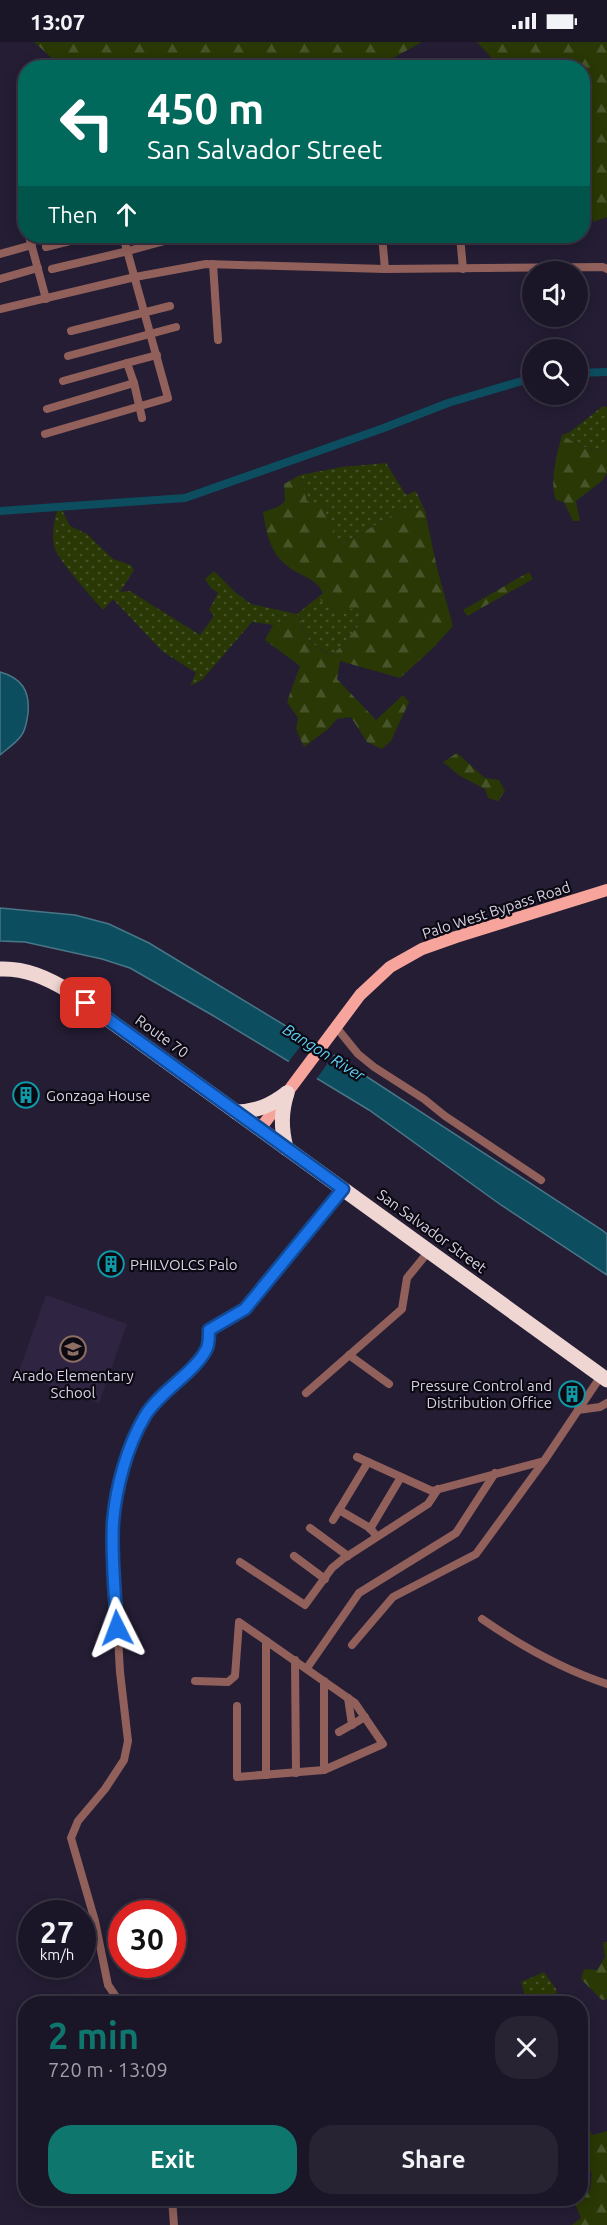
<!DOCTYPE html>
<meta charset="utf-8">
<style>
:root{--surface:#1b1627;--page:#282333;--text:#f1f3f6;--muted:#a09fa7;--line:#393544;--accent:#0f766e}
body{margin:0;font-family:Ubuntu,sans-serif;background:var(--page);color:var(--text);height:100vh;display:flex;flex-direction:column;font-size:22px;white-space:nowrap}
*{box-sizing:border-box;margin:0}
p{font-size:20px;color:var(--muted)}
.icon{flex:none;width:33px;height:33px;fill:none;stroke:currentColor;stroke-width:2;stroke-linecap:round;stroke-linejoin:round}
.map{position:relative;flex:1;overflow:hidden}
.drawer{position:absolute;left:18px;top:1954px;width:570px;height:210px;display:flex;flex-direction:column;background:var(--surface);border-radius:24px;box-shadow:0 3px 15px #0003,0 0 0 2px var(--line)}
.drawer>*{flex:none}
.banner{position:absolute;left:18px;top:18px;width:572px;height:183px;border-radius:24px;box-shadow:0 3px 15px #0003,0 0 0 2px var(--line);background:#00695c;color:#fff;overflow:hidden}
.buttons{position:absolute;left:522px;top:219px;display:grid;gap:12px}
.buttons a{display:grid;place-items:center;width:66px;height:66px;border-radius:50%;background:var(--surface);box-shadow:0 3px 15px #0003,0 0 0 2px var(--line);font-size:30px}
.speed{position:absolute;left:18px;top:1858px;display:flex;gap:12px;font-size:30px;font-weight:700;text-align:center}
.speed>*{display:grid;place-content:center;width:78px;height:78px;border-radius:50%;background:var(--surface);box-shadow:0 3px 15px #0003,0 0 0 2px var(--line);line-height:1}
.speed small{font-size:15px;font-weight:400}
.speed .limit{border:9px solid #d22;background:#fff;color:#111}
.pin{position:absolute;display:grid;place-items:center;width:51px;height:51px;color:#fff;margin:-26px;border-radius:12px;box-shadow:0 3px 9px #0006}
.me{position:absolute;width:66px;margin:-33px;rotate:357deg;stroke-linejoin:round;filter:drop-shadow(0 0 4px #0008)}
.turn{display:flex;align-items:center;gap:21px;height:126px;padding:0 30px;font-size:27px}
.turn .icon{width:78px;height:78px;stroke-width:2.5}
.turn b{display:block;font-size:42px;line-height:51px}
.then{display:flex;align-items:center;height:57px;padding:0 30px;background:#0003;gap:12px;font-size:22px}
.round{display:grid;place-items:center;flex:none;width:63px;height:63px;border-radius:24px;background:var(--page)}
.overview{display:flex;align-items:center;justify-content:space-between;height:102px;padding:0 30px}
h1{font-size:36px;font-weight:600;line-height:45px;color:var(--accent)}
.primary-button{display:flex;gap:12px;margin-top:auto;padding:12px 30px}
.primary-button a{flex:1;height:69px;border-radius:24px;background:var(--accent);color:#fff;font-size:24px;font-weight:600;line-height:69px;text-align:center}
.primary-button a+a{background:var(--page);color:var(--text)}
.status{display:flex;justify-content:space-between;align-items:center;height:42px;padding:0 30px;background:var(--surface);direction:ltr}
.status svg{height:16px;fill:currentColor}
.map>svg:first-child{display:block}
.built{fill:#2f2543}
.grass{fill:url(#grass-dots)}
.forest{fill:url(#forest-firs)}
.water{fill:#0c4e60;stroke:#497687;stroke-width:1.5}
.pier{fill:#241d34}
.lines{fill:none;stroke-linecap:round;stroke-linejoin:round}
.canal{stroke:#0c4e60;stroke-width:8}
.street{stroke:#91605b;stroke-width:8}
.primary{stroke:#f7a59c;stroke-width:12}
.highway{stroke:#f0d6d3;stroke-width:15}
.route-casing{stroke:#114b97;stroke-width:15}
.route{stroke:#1a73e8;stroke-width:10}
.labels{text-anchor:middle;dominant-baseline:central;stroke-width:4.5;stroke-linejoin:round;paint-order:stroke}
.street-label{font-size:15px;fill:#d6d2e2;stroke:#0c0913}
.poi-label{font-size:15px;fill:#d6d2e2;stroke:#0c0913;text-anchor:start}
.water-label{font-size:16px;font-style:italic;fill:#5ed0f5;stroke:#0c0913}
</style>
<div class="status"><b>13:07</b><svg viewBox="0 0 49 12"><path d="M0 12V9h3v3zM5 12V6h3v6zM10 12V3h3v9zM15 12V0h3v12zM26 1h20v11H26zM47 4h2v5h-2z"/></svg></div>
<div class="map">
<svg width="607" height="2183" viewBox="0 0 607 2183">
<defs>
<pattern id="grass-dots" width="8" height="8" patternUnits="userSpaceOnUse" patternTransform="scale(1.5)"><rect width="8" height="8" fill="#293805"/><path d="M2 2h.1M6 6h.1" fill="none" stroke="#475429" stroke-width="1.8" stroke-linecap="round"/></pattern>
<pattern id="forest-firs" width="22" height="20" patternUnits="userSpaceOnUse" patternTransform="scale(1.5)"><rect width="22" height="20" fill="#293805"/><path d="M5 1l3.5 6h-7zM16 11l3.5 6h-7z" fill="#475429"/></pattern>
</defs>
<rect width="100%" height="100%" fill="#241d34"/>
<path class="built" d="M46,1253L127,1282L99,1361L18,1332Z"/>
<g class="grass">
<path d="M603,364L607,365V407C590,410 576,402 562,393L570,390Z"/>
<path d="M386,421L406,453L416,449L425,469L404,467L340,503L322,463L307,459L300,433L342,425Z"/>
<path d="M59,462L70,484L87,492L113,517L131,523L134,528L120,550L130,549L200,593L214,574L209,568L218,551L211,546L205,537L214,529L235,550L251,562L297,572L317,556L338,569L353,566L360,570L362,581C350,591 344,605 331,613C323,608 312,603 307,595C303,588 302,579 297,572L273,583L252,580L202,638L190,644L196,631L162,609L113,557L103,568C93,557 56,516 54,504C51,489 55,476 59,462Z"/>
<path d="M544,1930L556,1947L557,1956L552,1962H518L526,1957L521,1940Z"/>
</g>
<g class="forest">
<path d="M34,0H422L377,25L63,26Z"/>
<path d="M477,0H607V175L593,180L582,123V26L500,25Z"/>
<path d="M562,393C576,402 590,410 607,407V431L602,439L576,459L580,479H573L564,460L556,458C549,441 557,411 562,393Z"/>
<path d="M300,433L307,459L322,462L340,503L404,467L425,469L437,526L453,584L433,606L400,636L340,619L337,637L376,678L403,653L409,660L391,699L382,707L367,700L351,675L337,677L329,686L304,705L296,687L298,676L287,660L300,624L265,598L273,583L297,572C302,579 303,589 307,595C312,603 323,609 331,613C344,605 350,591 362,581L360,570L353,566L338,570L317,556L323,551C315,534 297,534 285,522C269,508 266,489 263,470L278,465L285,459L284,442Z"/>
<path d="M529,530L533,537L467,574L463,568Z"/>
<path d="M457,711L485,736L499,738L505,749L498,759L488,756L485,747L460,734L443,720Z"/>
<path d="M607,1900V1957L602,1958L581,1937L584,1927L597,1928L605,1915L603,1901Z"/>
<path d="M581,2079L593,2093L607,2089V2183H572L581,2176L574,2159L580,2157L581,2154L590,2148L592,2131L581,2121Z"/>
</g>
<g class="water">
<path d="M0,630C22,636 30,649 28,671C27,679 26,688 21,694C16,701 7,707 0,713Z"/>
<path d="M0,866L75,873L109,882L149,901L332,1012L602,1188L607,1192V1233L501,1163L369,1068L212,973L130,926L102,917L25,900L0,899Z"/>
</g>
<path class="pier" d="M308,994L335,1011L315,1039L287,1022Z"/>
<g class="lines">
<g class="canal">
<path d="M578,331L607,330"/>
<path d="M0,469L185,456L381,387L448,361L532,336"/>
</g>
<g class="street">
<path d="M29,194L46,257"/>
<path d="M382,194L385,227"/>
<path d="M460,194L463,227"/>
<path d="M46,205L90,194"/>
<path d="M0,212L32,203"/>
<path d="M213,222L218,298"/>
<path d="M52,227L128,209L183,194"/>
<path d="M0,237L38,226"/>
<path d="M0,267L135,235L206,222L385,227L603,225L607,227"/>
<path d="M71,289L170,264"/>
<path d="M68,314L176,285"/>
<path d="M63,339L127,321"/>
<path d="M134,341L142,376"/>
<path d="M47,367L134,341L127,321L157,313"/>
<path d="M45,392L168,356L123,194"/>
<path d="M336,985L358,1012L374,1025L424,1057L445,1074L541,1138"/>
<path d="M349,1313L389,1342"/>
<path d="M306,1351L402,1267L407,1236L429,1209"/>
<path d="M578,1368L600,1365L607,1361"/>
<path d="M357,1415L432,1449L544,1419L601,1334"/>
<path d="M339,1468L370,1486L374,1491"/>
<path d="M333,1478L368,1420"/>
<path d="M310,1486L348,1514"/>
<path d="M370,1487L401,1435"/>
<path d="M294,1514L325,1537"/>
<path d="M240,1520L305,1563L332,1526L343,1517L428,1462L438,1447"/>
<path d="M482,1577C521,1604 562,1627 607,1642"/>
<path d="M266,1599V1733"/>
<path d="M352,1603L393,1555L476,1512L544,1419"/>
<path d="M295,1618L296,1731"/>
<path d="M307,1626L359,1551L456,1491L495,1431"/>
<path d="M195,1639L228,1640L235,1634L239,1580L355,1661L383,1702L324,1728L237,1735V1664"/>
<path d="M348,1656L352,1683"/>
<path d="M339,1690L365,1675"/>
<path d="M324,1728V1639"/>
<path d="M121,1962L108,1943L95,1879L71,1796L78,1779L105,1747L124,1718L128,1699L120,1630L115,1542L113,1479L120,1440L130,1406L144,1375L158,1356L176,1341L208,1306L209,1288L245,1267L343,1147"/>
<path d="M172,2157L174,2183"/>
</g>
<path class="primary" d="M260,1087L360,953L390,925L422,907L456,895L607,848"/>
<g class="highway">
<path d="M0,927C26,926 47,936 69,949L607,1338"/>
<path d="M236,1070C257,1069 270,1064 287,1051"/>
<path d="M286,1106C281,1086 281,1070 287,1051"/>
</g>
</g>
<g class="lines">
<g class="route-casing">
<path id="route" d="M86,961L343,1147L245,1267L209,1288C209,1293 209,1301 207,1306C196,1330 160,1349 145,1374C127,1404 116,1445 113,1480C111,1514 115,1551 117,1586"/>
</g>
<use href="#route" class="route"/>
</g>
<defs>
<g id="building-ring" transform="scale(1.35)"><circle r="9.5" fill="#0c0913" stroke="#0f9aa8" stroke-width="1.5"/><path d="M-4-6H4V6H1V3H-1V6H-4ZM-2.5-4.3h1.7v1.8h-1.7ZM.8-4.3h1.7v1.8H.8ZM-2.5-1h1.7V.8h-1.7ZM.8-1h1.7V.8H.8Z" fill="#0f9aa8"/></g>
<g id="school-ring" transform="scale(1.35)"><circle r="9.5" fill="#0c0913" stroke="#8d6e63" stroke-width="1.5"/><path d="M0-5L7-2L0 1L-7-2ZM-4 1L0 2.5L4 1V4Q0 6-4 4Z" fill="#8d6e63"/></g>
</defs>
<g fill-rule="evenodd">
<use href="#building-ring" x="26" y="1053"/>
<use href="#building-ring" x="111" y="1222"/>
<use href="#school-ring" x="73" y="1307"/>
<use href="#building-ring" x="572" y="1352"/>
</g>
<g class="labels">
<g class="street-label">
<text transform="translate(496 868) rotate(-18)">Palo West Bypass Road</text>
<text transform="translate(162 994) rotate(36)">Route 70</text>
<text transform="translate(432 1189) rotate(36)">San Salvador Street</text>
</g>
<g class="poi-label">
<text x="46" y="1053">Gonzaga House</text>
<text x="130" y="1222">PHILVOLCS Palo</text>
<text x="73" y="1333" text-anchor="middle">Arado Elementary<tspan x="73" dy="17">School</tspan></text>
<text x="552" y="1343" text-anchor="end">Pressure Control and<tspan x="552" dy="17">Distribution Office</tspan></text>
</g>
<g class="water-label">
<text transform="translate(324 1010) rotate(32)">Bangon River</text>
</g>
</g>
</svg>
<div class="buttons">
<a><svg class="icon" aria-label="sound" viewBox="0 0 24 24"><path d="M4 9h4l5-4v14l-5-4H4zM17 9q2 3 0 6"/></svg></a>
<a><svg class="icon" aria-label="search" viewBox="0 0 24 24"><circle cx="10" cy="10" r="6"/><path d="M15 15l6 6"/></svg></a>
</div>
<div class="speed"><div>27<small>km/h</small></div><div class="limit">30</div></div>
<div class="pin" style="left:86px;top:961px;background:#d93025"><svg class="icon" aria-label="arrive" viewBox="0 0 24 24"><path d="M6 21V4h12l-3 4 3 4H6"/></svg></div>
<svg class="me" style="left:117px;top:1586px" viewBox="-20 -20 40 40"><path d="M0-17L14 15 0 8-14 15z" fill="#1a73e8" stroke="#fff" stroke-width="4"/></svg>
<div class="banner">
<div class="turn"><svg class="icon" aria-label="left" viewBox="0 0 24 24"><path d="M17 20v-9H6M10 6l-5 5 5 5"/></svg><div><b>450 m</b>San Salvador Street</div></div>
<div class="then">Then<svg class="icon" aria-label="ahead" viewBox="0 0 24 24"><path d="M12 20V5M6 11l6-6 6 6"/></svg></div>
</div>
<section class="drawer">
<div class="overview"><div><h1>2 min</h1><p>720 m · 13:09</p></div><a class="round"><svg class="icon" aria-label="close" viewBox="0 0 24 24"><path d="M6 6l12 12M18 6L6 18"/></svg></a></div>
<div class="primary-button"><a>Exit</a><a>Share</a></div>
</section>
</div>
